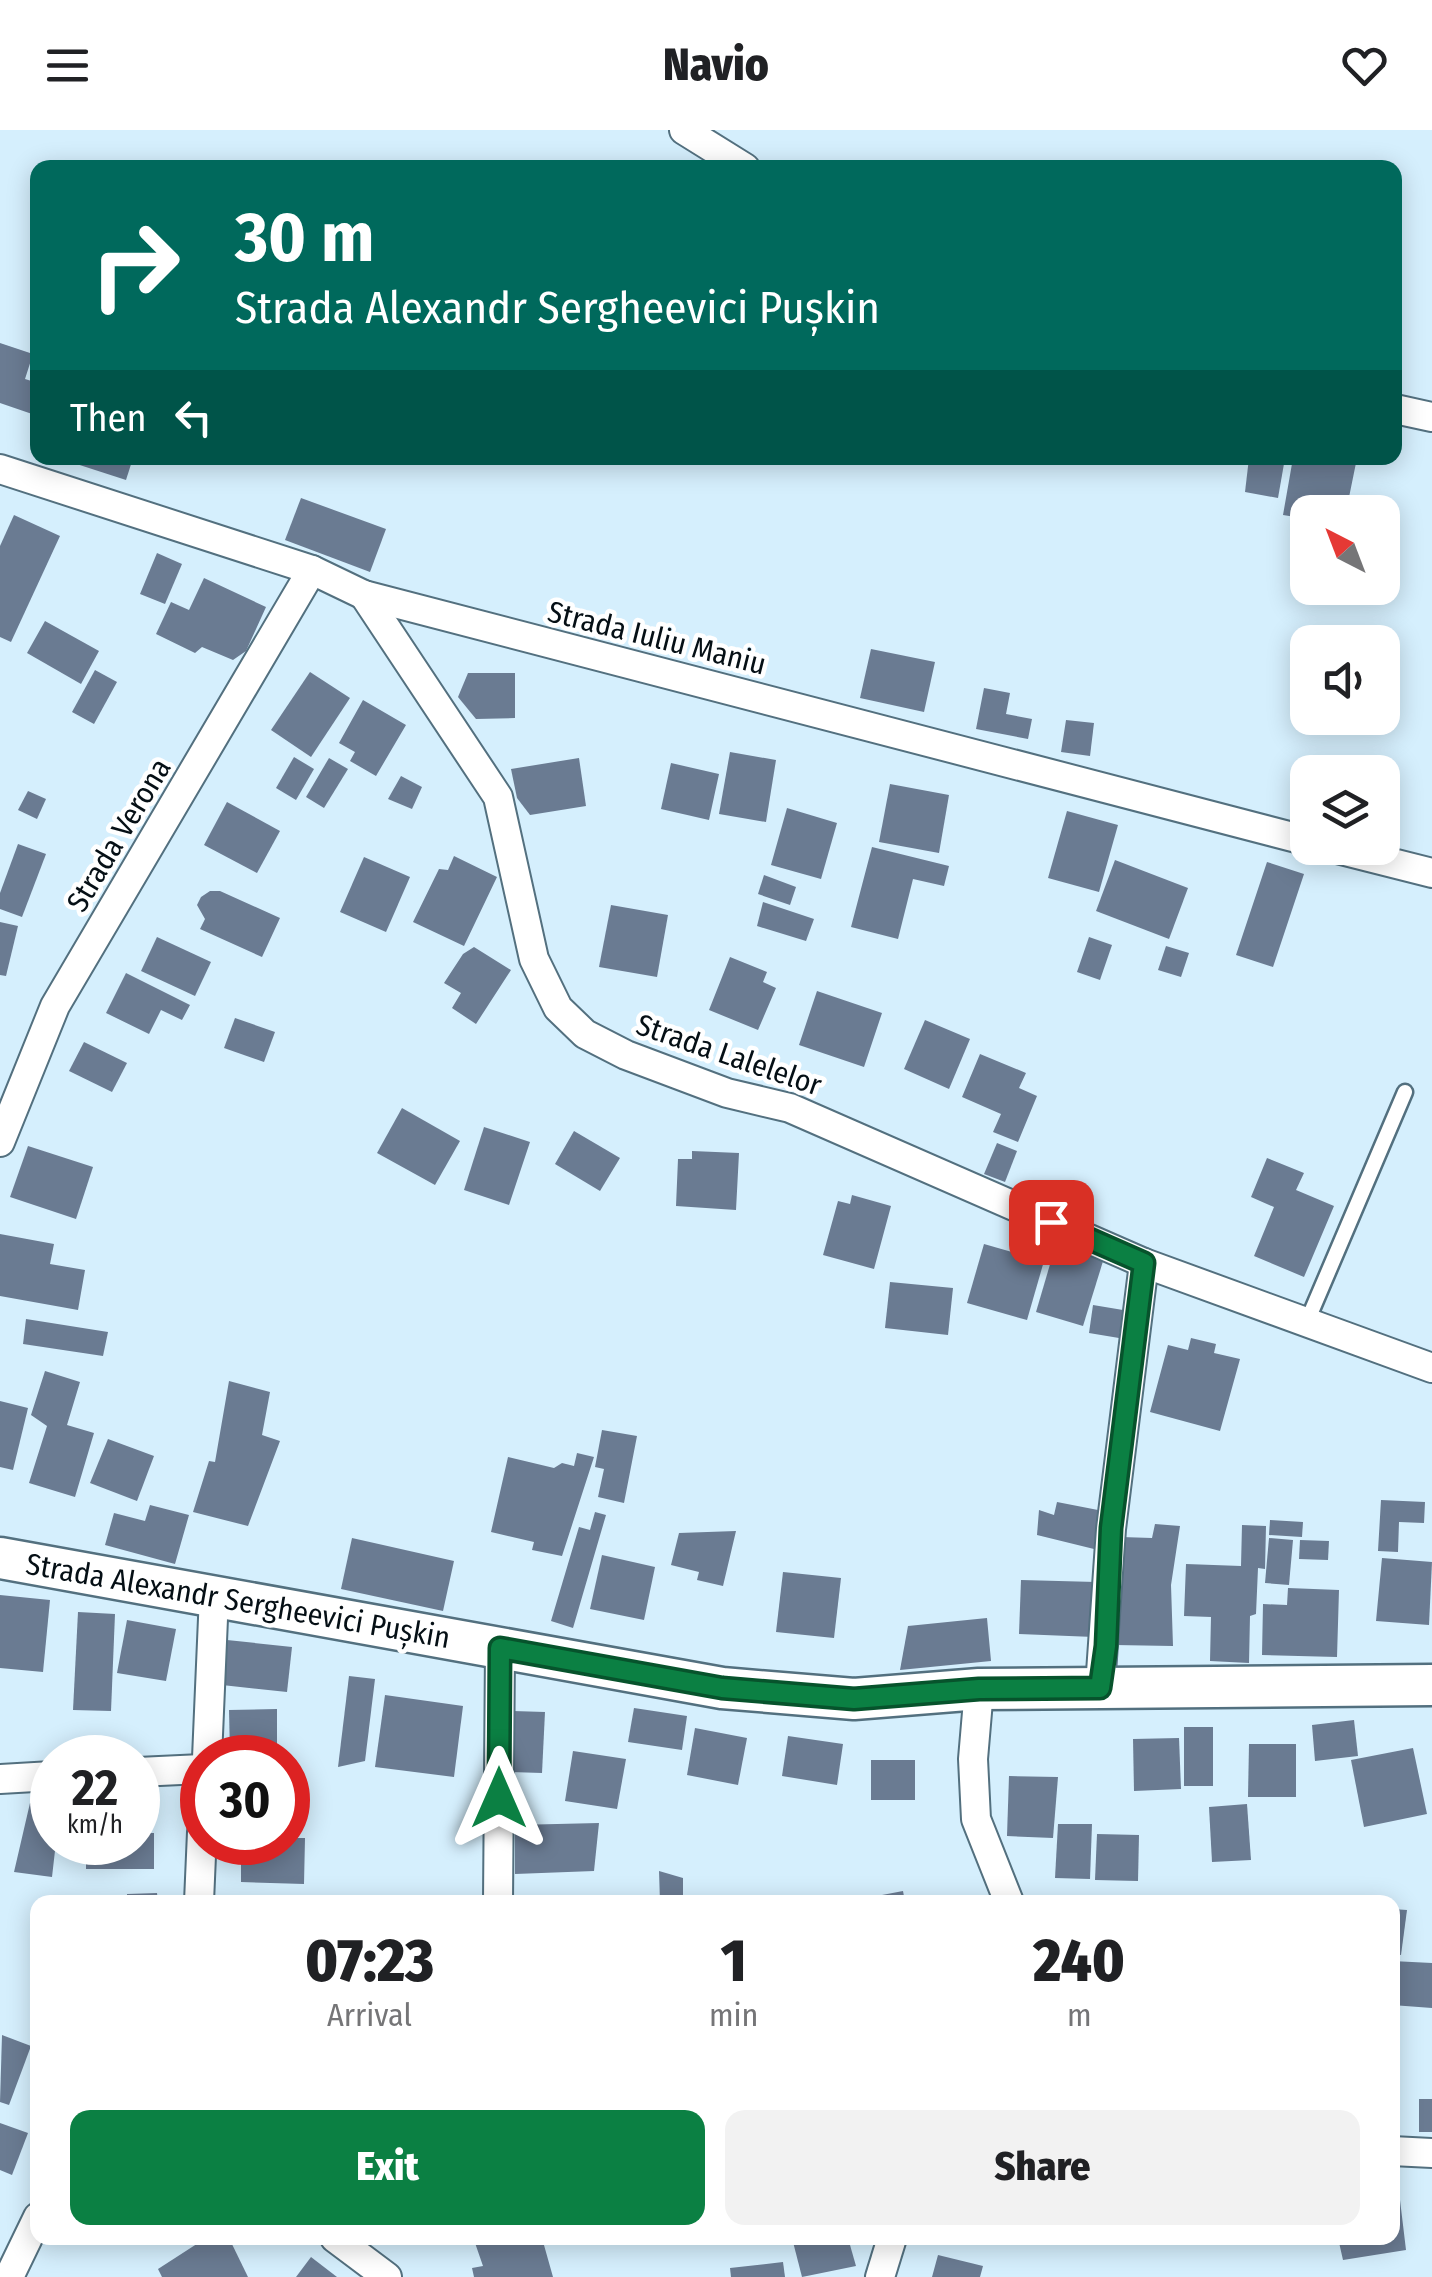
<!DOCTYPE html>
<meta charset="utf-8">
<style>
:root{--surface:#fff;--page:#f2f2f2;--text:#202124;--muted:#757577;--accent:#0b8043}
body{margin:0;font-family:"Fira Sans Condensed",sans-serif;background:var(--page);color:var(--text);height:100vh;display:flex;flex-direction:column;font-size:38px;white-space:nowrap}
*{box-sizing:border-box;margin:0}
p{font-size:32px;color:var(--muted)}
.icon{flex:none;width:55px;height:55px;fill:none;stroke:currentColor;stroke-width:2;stroke-linecap:round;stroke-linejoin:round}
.map{position:relative;flex:1;overflow:hidden}
.sheet{position:absolute;left:30px;top:1765px;width:1370px;height:350px;display:flex;flex-direction:column;background:var(--surface);border-radius:20px;box-shadow:0 5px 25px #0003}
.sheet>*{flex:none}
.banner{position:absolute;left:30px;top:30px;width:1372px;height:305px;border-radius:20px;box-shadow:0 5px 25px #0003;background:#00695c;color:#fff;overflow:hidden}
.needle{width:65px;rotate:318deg}
.tools{position:absolute;left:1290px;top:365px;display:grid;gap:20px}
.tools a{display:grid;place-items:center;width:110px;height:110px;border-radius:20px;background:var(--surface);box-shadow:0 5px 25px #0003;font-size:50px}
.speed{position:absolute;left:30px;top:1605px;display:flex;gap:20px;font-size:50px;font-weight:700;text-align:center}
.speed>*{display:grid;place-content:center;width:130px;height:130px;border-radius:50%;background:var(--surface);box-shadow:0 5px 25px #0003;line-height:1}
.speed small{font-size:25px;font-weight:400}
.speed .limit{border:15px solid #d22;background:#fff;color:#111}
.pin{position:absolute;display:grid;place-items:center;width:85px;height:85px;color:#fff;margin:-42px;border-radius:20px;box-shadow:0 5px 15px #0006}
.me{position:absolute;width:110px;margin:-55px;rotate:0deg;stroke-linejoin:round;filter:drop-shadow(0 0 8px #0008)}
.turn{display:flex;align-items:center;gap:35px;height:210px;padding:0 40px;font-size:45px}
.turn .icon{width:130px;height:130px;stroke-width:2.5}
.turn b{display:block;font-size:70px;line-height:85px}
.then{display:flex;align-items:center;height:95px;padding:0 40px;background:#0003;gap:20px;font-size:38px}
.eta{display:flex;justify-content:space-evenly;align-items:center;height:170px;text-align:center}
.eta b{font-size:60px;font-weight:800;line-height:70px}
.cta{display:flex;gap:20px;margin-top:auto;padding:20px 40px}
.cta a{flex:1;height:115px;border-radius:20px;background:var(--accent);color:#fff;font-size:40px;font-weight:800;line-height:115px;text-align:center}
.cta a+a{background:var(--page);color:var(--text)}
header{display:flex;justify-content:space-between;align-items:center;height:130px;padding:0 40px;background:var(--surface);font-size:45px;font-weight:800}
.map>svg:first-child{display:block}
.building{fill:#6a7b92}
.lines{fill:none;stroke-linecap:round;stroke-linejoin:round}
.lane-casing{stroke:#53707f;stroke-width:19}
.street-casing{stroke:#53707f;stroke-width:32}
.secondary-casing{stroke:#53707f;stroke-width:45}
.lane{stroke:#fff;stroke-width:14}
.street{stroke:#fff;stroke-width:28}
.secondary{stroke:#fff;stroke-width:40}
.route-casing{stroke:#07532c;stroke-width:25}
.route{stroke:#0b8043;stroke-width:18}
.labels{text-anchor:middle;dominant-baseline:central;stroke-width:9;stroke-linejoin:round;paint-order:stroke}
.street-label{font-size:30px;fill:#050f15;stroke:#fff}
</style>
<header><svg class="icon" aria-label="menu" viewBox="0 0 24 24"><path d="M4 6h16M4 12h16M4 18h16"/></svg>Navio<svg class="icon" aria-label="heart" viewBox="0 0 24 24"><path d="M12 20l-8-8c-3-5 5-10 8-4 3-6 11-1 8 4z"/></svg></header>
<div class="map">
<svg width="1432" height="2147" viewBox="0 0 1432 2147">
<rect width="100%" height="100%" fill="#d5effd"/>
<g class="building">
<path d="M0,213L33,224L25,249L38,253L35,285L0,273Z"/>
<path d="M58,328H133L126,350Z"/>
<path d="M1249,328H1285L1278,368L1245,362Z"/>
<path d="M1293,328H1357L1346,382H1308V389L1283,385Z"/>
<path d="M301,368L386,399L370,442L285,410Z"/>
<path d="M14,385L60,406L11,512L0,507V416Z"/>
<path d="M157,423L182,434L165,474L140,464Z"/>
<path d="M204,448L266,477L246,521L233,530L202,517L195,523L156,504L171,472L189,480Z"/>
<path d="M45,491L99,521L81,554L27,523Z"/>
<path d="M871,519L935,532L924,582L860,568Z"/>
<path d="M95,540L117,552L94,594L72,582Z"/>
<path d="M310,542L350,568L311,627L271,600Z"/>
<path d="M468,543H515V588L476,589L458,567Z"/>
<path d="M984,558L1010,563L1006,584L1032,589L1028,609L976,599Z"/>
<path d="M363,570L406,595L376,646L350,631L355,622L339,613Z"/>
<path d="M1066,590L1094,593L1090,626L1061,622Z"/>
<path d="M730,622L776,630L766,692L719,684Z"/>
<path d="M294,627L314,639L296,670L276,658Z"/>
<path d="M329,628L348,639L324,678L306,667Z"/>
<path d="M579,628L586,676L530,685L517,668L511,639Z"/>
<path d="M671,633L719,644L709,690L661,679Z"/>
<path d="M401,646L422,657L412,679L388,669Z"/>
<path d="M890,654L949,665L939,723L879,712Z"/>
<path d="M28,661L46,669L37,689L18,680Z"/>
<path d="M227,672L280,701L257,743L204,715Z"/>
<path d="M787,678L837,693L821,749L771,735Z"/>
<path d="M1067,681L1118,695L1099,762L1048,748Z"/>
<path d="M18,714L46,724L22,787L0,779V763Z"/>
<path d="M872,717L949,736L944,756L913,749L898,809L851,797Z"/>
<path d="M454,726L497,747L464,816L413,792L439,739L448,740Z"/>
<path d="M364,727L410,747L386,802L340,782Z"/>
<path d="M1115,730L1188,758L1169,809L1096,781Z"/>
<path d="M1267,732L1304,744L1273,837L1236,825Z"/>
<path d="M764,745L796,757L790,775L758,764Z"/>
<path d="M210,761H220L280,788L262,827L200,799L205,789L197,775L201,767Z"/>
<path d="M763,772L814,789L806,811L757,796Z"/>
<path d="M611,775L668,785L657,847L599,837Z"/>
<path d="M0,792L18,796L6,846L0,845Z"/>
<path d="M157,807L211,832L195,866L141,841Z"/>
<path d="M1089,807L1112,815L1100,850L1077,842Z"/>
<path d="M1166,816L1189,823L1181,847L1158,840Z"/>
<path d="M474,817L511,840L476,894L452,878L461,863L444,853L463,824Z"/>
<path d="M730,827L767,842L763,852L776,858L758,900L709,880Z"/>
<path d="M126,843L190,875L182,890L161,880L149,904L106,883Z"/>
<path d="M817,861L882,883L864,937L799,915Z"/>
<path d="M235,888L275,902L264,932L224,918Z"/>
<path d="M925,890L970,909L949,959L904,939Z"/>
<path d="M84,912L127,933L112,962L69,941Z"/>
<path d="M980,924L1026,943L1019,958L1037,966L1018,1012L993,1002L1001,984L962,967Z"/>
<path d="M402,978L460,1011L435,1055L377,1023Z"/>
<path d="M484,997L530,1012L509,1075L464,1060Z"/>
<path d="M574,1001L620,1028L600,1061L555,1034Z"/>
<path d="M997,1013L1017,1021L1005,1052L984,1044Z"/>
<path d="M28,1016L93,1037L76,1089L10,1067Z"/>
<path d="M692,1021L739,1023L736,1080L676,1076L678,1029H692Z"/>
<path d="M1267,1028L1304,1043L1296,1060L1334,1076L1304,1147L1254,1126L1274,1077L1251,1067Z"/>
<path d="M852,1065L891,1076L874,1139L823,1125L838,1071L850,1074Z"/>
<path d="M0,1104L54,1114L50,1134L85,1140L78,1180L0,1166Z"/>
<path d="M984,1114L1044,1131L1027,1190L967,1173Z"/>
<path d="M1056,1114L1104,1128L1083,1196L1036,1182Z"/>
<path d="M890,1152L953,1158L948,1205L885,1198Z"/>
<path d="M1093,1175L1123,1180L1119,1208L1089,1203Z"/>
<path d="M26,1189L108,1202L103,1226L23,1214Z"/>
<path d="M1191,1208L1216,1214L1214,1223L1240,1229L1220,1301L1150,1282L1168,1215L1188,1220Z"/>
<path d="M45,1241L80,1252L67,1295L94,1303L75,1367L29,1353L47,1296L31,1285Z"/>
<path d="M229,1251L270,1262L262,1305L280,1311L248,1396L193,1382L209,1331L215,1332Z"/>
<path d="M0,1271L28,1278L13,1340L0,1337Z"/>
<path d="M602,1300L637,1306L624,1373L598,1367L604,1339L595,1337Z"/>
<path d="M108,1309L154,1326L137,1371L90,1353Z"/>
<path d="M577,1323L594,1327L562,1426L532,1420L534,1412L491,1402L508,1327L554,1338L562,1333L574,1336Z"/>
<path d="M1381,1370L1425,1372L1424,1393L1399,1392L1398,1422L1378,1421Z"/>
<path d="M1057,1372L1098,1380L1094,1419L1037,1405L1039,1380L1054,1385Z"/>
<path d="M150,1375L189,1385L175,1434L105,1415L114,1383L145,1391Z"/>
<path d="M595,1382L606,1385L573,1498L551,1491L579,1397L590,1400Z"/>
<path d="M1270,1390L1303,1392L1302,1407L1269,1405Z"/>
<path d="M1155,1394L1180,1396L1171,1455L1173,1516L1115,1515L1121,1407L1152,1408Z"/>
<path d="M1242,1395L1266,1396L1265,1439L1258,1438L1256,1484L1250,1486L1249,1533L1210,1531L1211,1487L1184,1486L1186,1434L1241,1436Z"/>
<path d="M736,1401L723,1456L697,1450L699,1442L671,1435L679,1403Z"/>
<path d="M352,1408L454,1431L443,1481L341,1459Z"/>
<path d="M1269,1408L1293,1410L1289,1455L1265,1453Z"/>
<path d="M1300,1410L1329,1411L1328,1430L1299,1429Z"/>
<path d="M602,1425L655,1437L644,1490L590,1479Z"/>
<path d="M1382,1428L1432,1432L1429,1495L1376,1491Z"/>
<path d="M783,1442L841,1448L834,1508L776,1502Z"/>
<path d="M1021,1450L1096,1452L1094,1507L1019,1504Z"/>
<path d="M1288,1458L1339,1460L1337,1527L1262,1525L1263,1474L1287,1475Z"/>
<path d="M0,1465L50,1470L43,1542L0,1538Z"/>
<path d="M78,1482L115,1484L111,1581L73,1580Z"/>
<path d="M987,1488L991,1531L900,1540L908,1496Z"/>
<path d="M127,1490L176,1499L166,1551L117,1543Z"/>
<path d="M227,1510L292,1517L287,1562L222,1555Z"/>
<path d="M349,1546L375,1549L365,1631L338,1637Z"/>
<path d="M385,1565L463,1576L454,1647L375,1637Z"/>
<path d="M634,1578L687,1586L682,1620L628,1612Z"/>
<path d="M277,1579V1624L230,1625L229,1580Z"/>
<path d="M513,1581L545,1582L542,1643L510,1642Z"/>
<path d="M1354,1590L1358,1626L1315,1631L1312,1595Z"/>
<rect x="1184" y="1597" width="29" height="59"/>
<path d="M695,1598L747,1608L738,1655L687,1645Z"/>
<path d="M788,1606L843,1614L837,1655L782,1646Z"/>
<path d="M1179,1608L1181,1659L1134,1661L1133,1609Z"/>
<path d="M1249,1614H1296V1667H1248Z"/>
<path d="M1413,1618L1427,1684L1364,1697L1351,1630Z"/>
<path d="M573,1621L626,1629L617,1679L565,1671Z"/>
<rect x="871" y="1630" width="44" height="40"/>
<path d="M1009,1646L1058,1647L1053,1708L1007,1706Z"/>
<path d="M30,1673L52,1678V1712H56L52,1747L14,1742Z"/>
<path d="M1247,1674L1251,1730L1212,1732L1209,1677Z"/>
<path d="M599,1693L594,1741L515,1744V1695Z"/>
<path d="M1058,1694H1092L1090,1749L1055,1748Z"/>
<path d="M138,1703H154V1739H86V1712H138Z"/>
<path d="M1097,1704L1139,1705L1138,1751L1095,1750Z"/>
<path d="M288,1708H305L304,1754L241,1752V1712H288Z"/>
<path d="M659,1741L683,1748V1772H660Z"/>
<path d="M903,1761L905,1772H862L861,1769Z"/>
<path d="M157,1763L158,1772H127V1764Z"/>
<path d="M1392,1779L1407,1780L1401,1825L1392,1824Z"/>
<path d="M1392,1831L1432,1833V1878L1392,1875Z"/>
<path d="M2,1905L31,1916L9,1975L0,1972Z"/>
<rect x="1419" y="1969" width="13" height="33"/>
<path d="M0,1993L28,2003L12,2045L0,2040Z"/>
<path d="M1400,2070L1406,2120L1343,2130L1338,2108H1392V2071Z"/>
<path d="M206,2108H229L248,2147H162L158,2139Z"/>
<path d="M483,2108H542L553,2147H474L472,2138L483,2136L474,2110Z"/>
<path d="M792,2108H848L856,2136L802,2147Z"/>
<path d="M938,2125L983,2136L980,2147H932Z"/>
<path d="M311,2127L337,2147H296Z"/>
<path d="M783,2132L785,2147H731L730,2138Z"/>
</g>
<g class="lines">
<g class="lane-casing">
<path id="lane" d="M1306,1194L1405,962"/>
</g>
<g class="street-casing">
<g id="street">
<path d="M684,0L745,38"/>
<path d="M1395,279L1432,287"/>
<path d="M0,339L312,440L364,465L1308,711"/>
<path d="M364,465L498,667L534,829L558,878L585,904L626,925L727,963L790,978L1144,1133L1432,1238"/>
<path d="M1333,718L1432,743"/>
<path d="M0,1012L55,876L312,440"/>
<path d="M1100,1557L1111,1399L1144,1133"/>
<path d="M979,1559L973,1629L976,1689L1009,1772"/>
<path d="M207,1628L214,1465"/>
<path d="M138,1642L202,1639"/>
<path d="M0,1649L52,1646"/>
<path d="M199,1772L202,1702"/>
<path d="M498,1772L500,1519"/>
<path d="M1392,2021L1432,2023"/>
<path d="M335,2108L387,2147"/>
<path d="M9,2147L38,2087"/>
<path d="M880,2147L892,2108"/>
</g>
</g>
<g class="secondary-casing">
<path id="secondary" d="M0,1428L722,1558L854,1569L979,1559L1432,1555"/>
</g>
<use href="#lane" class="lane"/>
<use href="#street" class="street"/>
<use href="#secondary" class="secondary"/>
</g>
<g class="lines">
<g class="route-casing">
<path id="route" d="M499,1668L500,1518L722,1558L854,1569L979,1559L1100,1558L1106,1516L1111,1398L1144,1133L1051,1092"/>
</g>
<use href="#route" class="route"/>
</g>
<g class="labels">
<g class="street-label">
<text transform="translate(657 508) rotate(14)">Strada Iuliu Maniu</text>
<text transform="translate(119 705) rotate(-59)">Strada Verona</text>
<text transform="translate(729 925) rotate(19)">Strada Lalelelor</text>
<text transform="translate(238 1471) rotate(10)">Strada Alexandr Sergheevici Pușkin</text>
</g>
</g>
</svg>
<div class="tools">
<a><svg class="needle" viewBox="-14 -14 28 28"><path d="M0-13l5 13h-10z" fill="#e53935"/><path d="M0 13l5-13h-10z" fill="#757577"/></svg></a>
<a><svg class="icon" aria-label="sound" viewBox="0 0 24 24"><path d="M4 9h4l5-4v14l-5-4H4zM17 9q2 3 0 6"/></svg></a>
<a><svg class="icon" aria-label="layers" viewBox="0 0 24 24"><path d="M12 4l9 5-9 5-9-5zM3 14l9 5 9-5"/></svg></a>
</div>
<div class="speed"><div>22<small>km/h</small></div><div class="limit">30</div></div>
<div class="pin" style="left:1051px;top:1092px;background:#d93025"><svg class="icon" aria-label="arrive" viewBox="0 0 24 24"><path d="M6 21V4h12l-3 4 3 4H6"/></svg></div>
<svg class="me" style="left:499px;top:1668px" viewBox="-20 -20 40 40"><path d="M0-17L14 15 0 8-14 15z" fill="#0b8043" stroke="#fff" stroke-width="4"/></svg>
<div class="banner">
<div class="turn"><svg class="icon" aria-label="right" viewBox="0 0 24 24"><path d="M7 20v-9h11M14 6l5 5-5 5"/></svg><div><b>30 m</b>Strada Alexandr Sergheevici Pușkin</div></div>
<div class="then">Then<svg class="icon" aria-label="left" viewBox="0 0 24 24"><path d="M17 20v-9H6M10 6l-5 5 5 5"/></svg></div>
</div>
<section class="sheet">
<div class="eta">
<div><b>07:23</b><p>Arrival</p></div>
<div><b>1</b><p>min</p></div>
<div><b>240</b><p>m</p></div>
</div>
<div class="cta"><a>Exit</a><a>Share</a></div>
</section>
</div>
